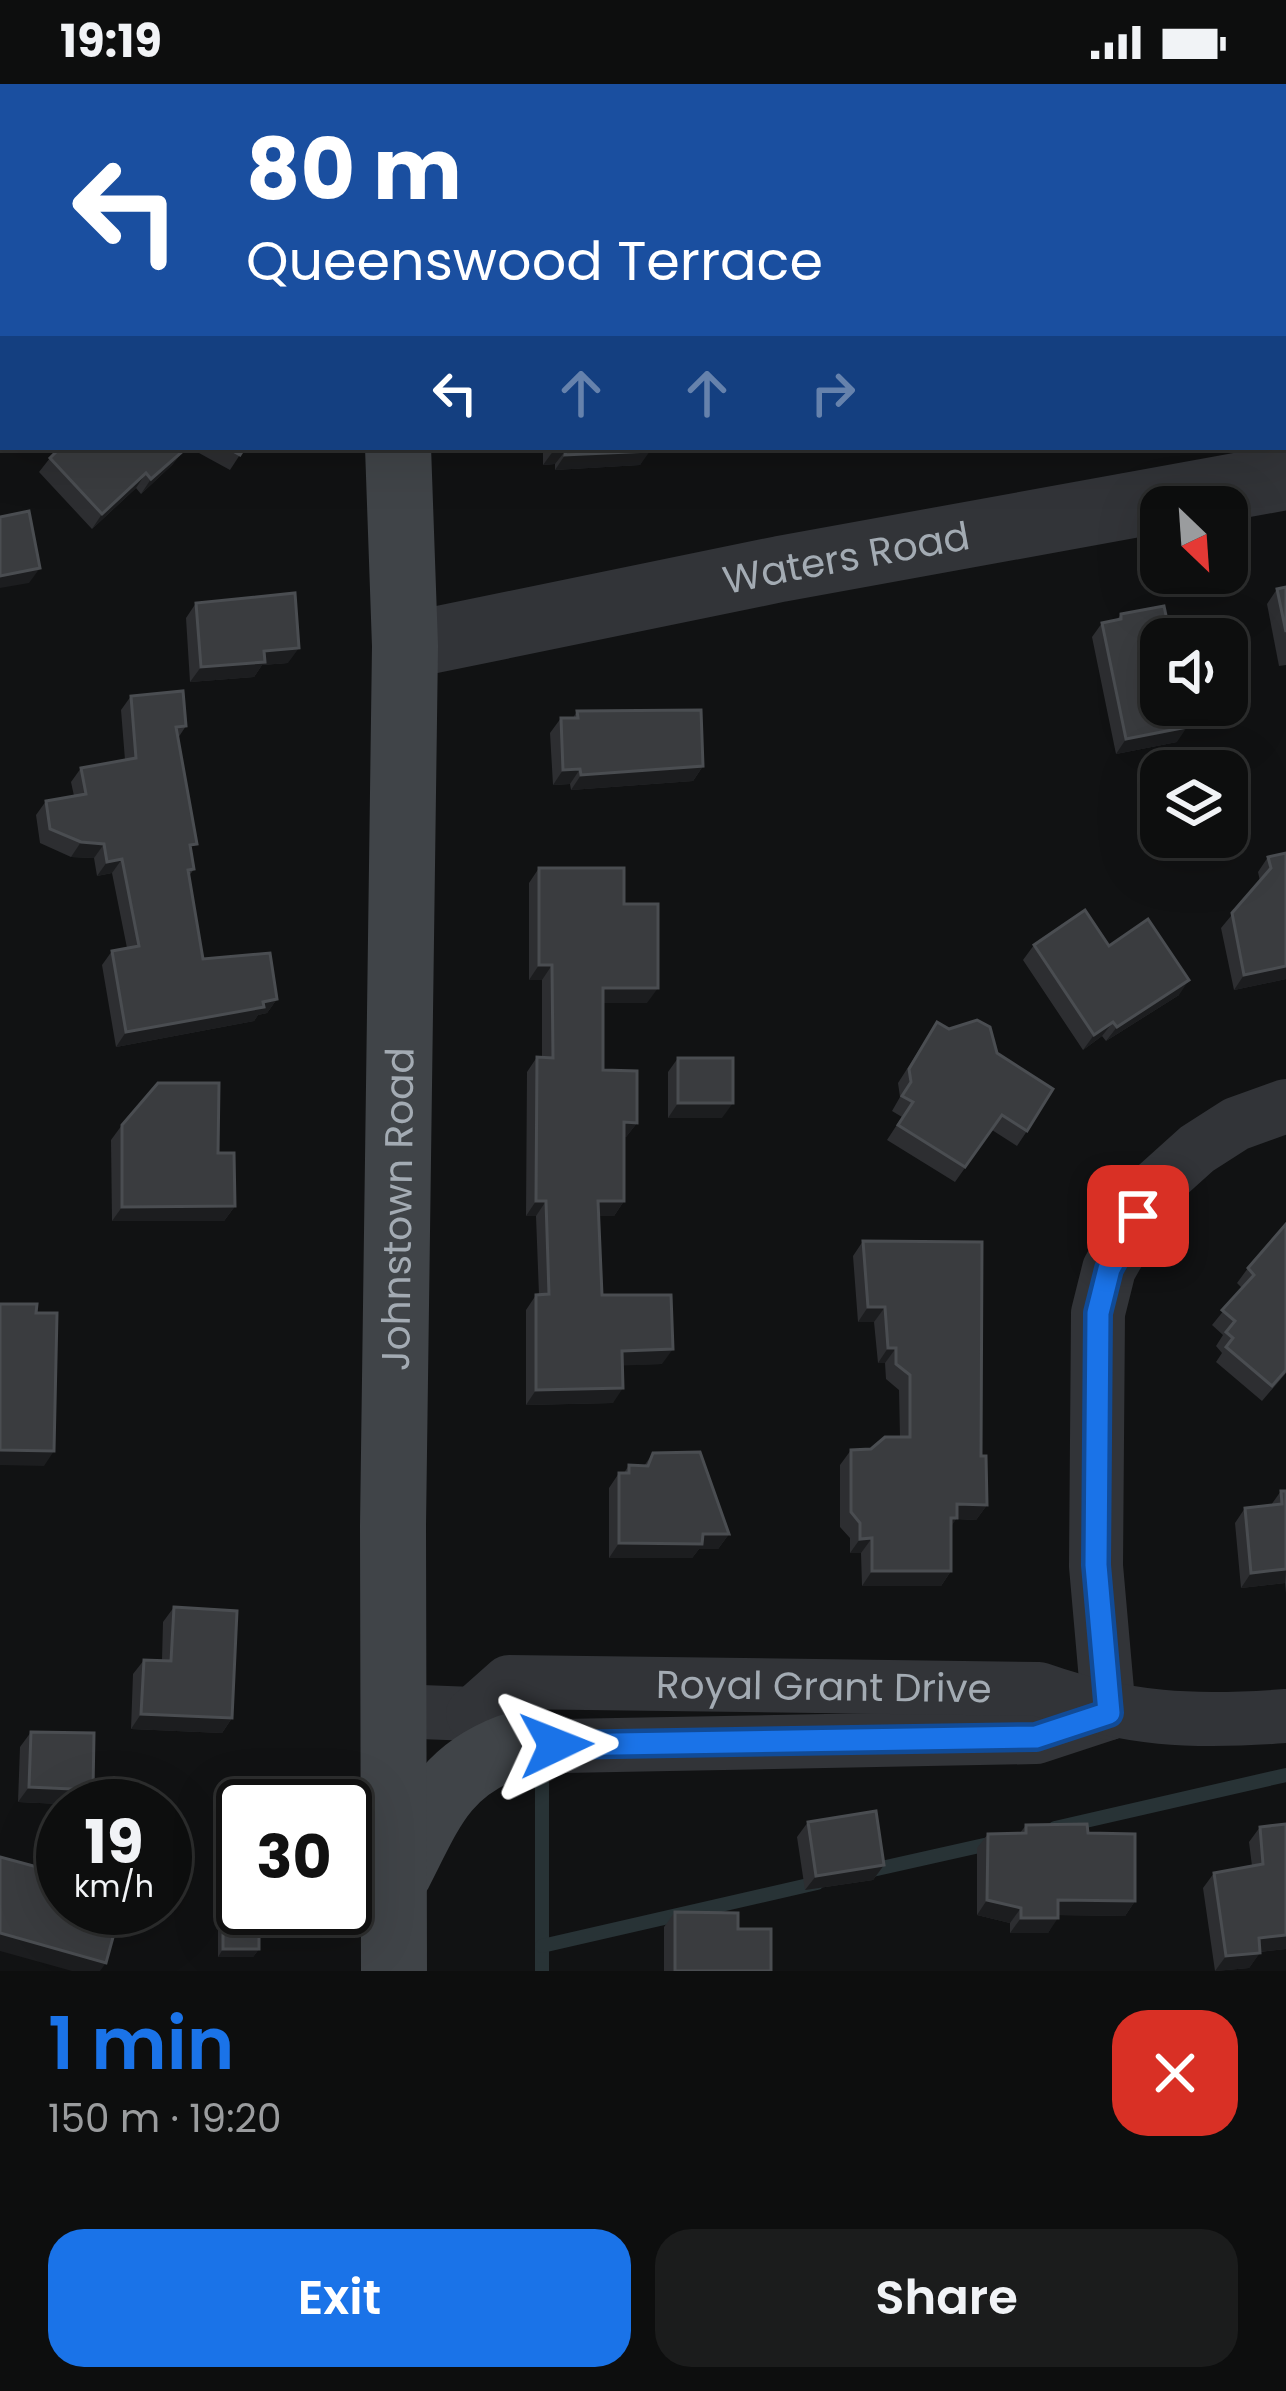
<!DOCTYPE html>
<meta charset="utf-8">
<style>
:root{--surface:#0d0e0e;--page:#1b1c1c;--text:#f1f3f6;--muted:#9a9c9e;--line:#2d2e2e;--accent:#1a73e8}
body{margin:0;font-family:Poppins,sans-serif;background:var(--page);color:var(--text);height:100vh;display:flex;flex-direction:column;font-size:45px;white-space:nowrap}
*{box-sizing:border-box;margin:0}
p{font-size:39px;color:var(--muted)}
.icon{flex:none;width:66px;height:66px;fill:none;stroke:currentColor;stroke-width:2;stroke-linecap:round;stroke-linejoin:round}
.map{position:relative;height:1887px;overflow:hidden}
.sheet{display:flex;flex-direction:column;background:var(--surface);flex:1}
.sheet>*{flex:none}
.banner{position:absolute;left:0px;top:0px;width:1287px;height:366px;box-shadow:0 12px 48px #0002,0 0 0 3px var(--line);background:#1a4fa0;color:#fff;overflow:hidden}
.needle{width:78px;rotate:155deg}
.buttons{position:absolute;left:1140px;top:402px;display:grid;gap:24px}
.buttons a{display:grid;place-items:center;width:108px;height:108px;border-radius:24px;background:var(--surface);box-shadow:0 12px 48px #0002,0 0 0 3px var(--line);font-size:60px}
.speed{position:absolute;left:36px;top:1695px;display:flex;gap:24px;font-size:60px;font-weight:700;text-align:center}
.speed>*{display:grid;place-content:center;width:156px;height:156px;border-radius:50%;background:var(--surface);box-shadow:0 12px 48px #0002,0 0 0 3px var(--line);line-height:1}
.speed small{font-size:30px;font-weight:400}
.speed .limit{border:6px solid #111;border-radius:18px;background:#fff;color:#111}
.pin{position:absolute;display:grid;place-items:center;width:102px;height:102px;color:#fff;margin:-51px;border-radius:24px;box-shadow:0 6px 18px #0006}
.me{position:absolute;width:132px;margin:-66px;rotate:88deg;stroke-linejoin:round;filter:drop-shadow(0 0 9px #0008)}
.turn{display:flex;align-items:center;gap:42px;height:252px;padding:0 48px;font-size:54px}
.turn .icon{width:156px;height:156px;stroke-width:2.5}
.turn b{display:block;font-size:84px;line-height:102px}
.lanes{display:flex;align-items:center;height:114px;padding:0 48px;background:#0003;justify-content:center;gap:60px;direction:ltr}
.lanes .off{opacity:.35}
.round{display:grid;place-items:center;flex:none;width:126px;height:126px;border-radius:36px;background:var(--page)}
.head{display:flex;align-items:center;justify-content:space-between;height:204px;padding:0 48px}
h1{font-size:72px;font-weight:600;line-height:90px;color:var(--accent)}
.action{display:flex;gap:24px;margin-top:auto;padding:24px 48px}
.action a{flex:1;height:138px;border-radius:36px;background:var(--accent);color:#fff;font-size:48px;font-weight:600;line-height:138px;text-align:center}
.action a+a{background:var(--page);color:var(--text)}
.status{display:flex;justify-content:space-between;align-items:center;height:84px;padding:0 60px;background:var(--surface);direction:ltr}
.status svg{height:33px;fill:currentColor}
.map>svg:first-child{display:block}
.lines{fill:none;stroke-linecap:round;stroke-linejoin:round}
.stream{stroke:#283336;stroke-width:14}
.minor{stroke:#323438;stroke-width:54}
.tertiary{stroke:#323438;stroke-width:66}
.secondary{stroke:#404448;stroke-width:66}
.wall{fill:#2d2e31}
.shaded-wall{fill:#1c1d1f}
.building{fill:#3a3c3f;stroke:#4a4d51;stroke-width:3}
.route-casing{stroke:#114b97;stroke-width:30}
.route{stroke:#1a73e8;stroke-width:21}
.labels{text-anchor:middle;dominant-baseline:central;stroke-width:12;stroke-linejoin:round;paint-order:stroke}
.street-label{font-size:39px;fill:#a3abb3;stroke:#0c0d0e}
</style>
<div class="status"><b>19:19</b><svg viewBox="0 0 49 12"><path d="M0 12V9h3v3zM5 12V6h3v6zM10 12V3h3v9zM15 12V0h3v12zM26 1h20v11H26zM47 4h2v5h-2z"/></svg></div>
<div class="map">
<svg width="1286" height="1887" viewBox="0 0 1286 1887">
<rect width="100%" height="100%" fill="#111213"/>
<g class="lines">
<g class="stream">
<path d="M542,1699V1887"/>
<path d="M1055,1744L1286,1691"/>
<path d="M868,1787L993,1759"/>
<path d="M542,1862L817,1799"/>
</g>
<g class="minor">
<path d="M0,180L3,178"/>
<path d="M395,1627L473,1630L509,1663L1036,1653L1109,1629"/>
<path d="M1109,1629L1096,1482L1098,1229L1109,1185L1157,1101L1197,1065L1236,1040L1286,1022"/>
<path id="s1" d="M473,1630L509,1598L1039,1605C1128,1636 1192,1639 1286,1632"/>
</g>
<path class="tertiary" id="s2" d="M405,562L780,485L1286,393"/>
<g class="secondary">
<path d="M403,3V0"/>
<path d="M399,1789C430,1729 443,1688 509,1663"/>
<path id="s3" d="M394,1887L393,1442L405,562L398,363"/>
</g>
</g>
<g class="wall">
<path d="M139,0H212L210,3H143Z"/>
<path d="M188,363H245L230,386Z"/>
<path d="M543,363H650L640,381L555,386V380L543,381Z"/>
<path d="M183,367L172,381L141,410L136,404L92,445L39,388L50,374Z"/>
<path d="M1286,503V581L1279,582L1267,520L1277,505Z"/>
<path d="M196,519L288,579L262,581L254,593L190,598L186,534Z"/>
<path d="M1121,530L1177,658L1116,670L1092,553L1102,539L1117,536Z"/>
<path d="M131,612L186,642L178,654L194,785L189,792L203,875L277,915L267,929L258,931L254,937L116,963L102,881L112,867L127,864L112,789L97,792L94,774L71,773L40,759L36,731L46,717L74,712L71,698L81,684L125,676L121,626Z"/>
<path d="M577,627L703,682L693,697L571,706L570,700L553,701L550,649L561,634H573Z"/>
<path d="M1286,769V895L1234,906L1221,844L1260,797L1258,788L1268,773Z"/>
<path d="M539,784L624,820L647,919H603V986L637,1039L626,1053H624V1117L614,1132H599L602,1211L662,1280L622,1281L613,1319L526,1321V1226L536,1211H539L536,1132H526L527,988L537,973H542V896H529V799Z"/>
<path d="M1034,861L1109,862L1179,911L1106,957L1102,952L1083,966L1023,876Z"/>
<path d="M937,938L997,969L1027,1047L1017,1062L992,1046L955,1098L887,1056L902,1033L892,1027L900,1013L898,999Z"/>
<path d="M678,974L722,1034H668V988Z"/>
<path d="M122,1041L218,1069L235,1122L224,1137H112L111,1056Z"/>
<path d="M1286,1140V1289L1262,1317L1216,1278L1222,1269L1216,1262L1223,1251L1212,1241L1242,1204L1237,1199L1248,1184Z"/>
<path d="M863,1157L981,1372L987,1421L976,1436L956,1435L951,1442V1487L941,1502H862L861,1469H850V1454L840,1443V1381L851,1366L871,1365L900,1353L899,1306L886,1295L885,1279H878L874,1238H858L853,1172Z"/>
<path d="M653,1369L729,1450L718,1465H699L692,1474H609V1404L619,1389H624L629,1381L644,1382Z"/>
<path d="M1286,1406V1509L1285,1499L1241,1504L1235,1439L1245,1424L1271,1421L1281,1407Z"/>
<path d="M174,1523L232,1634L222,1649L131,1645L133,1590L144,1576H162L163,1538Z"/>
<path d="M31,1648L82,1721L18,1718L20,1663Z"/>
<path d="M808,1738L884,1781L873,1796L805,1806L797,1753Z"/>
<path d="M1286,1740V1865L1260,1868L1249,1884L1215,1887L1203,1804L1214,1789L1252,1782L1249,1758L1260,1743Z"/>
<path d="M1026,1741L1088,1749L1135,1817L1125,1832L1058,1831L1048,1849H1010V1839L977,1831V1764L988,1750L1020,1749Z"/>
<path d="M223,1772L259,1865L253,1873H218V1779Z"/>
<path d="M675,1828L738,1845L771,1887H664V1843Z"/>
</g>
<g class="shaded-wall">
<path d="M554,366H566L555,380L543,381Z"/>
<path d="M183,367L172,381L141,410L151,395Z"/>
<path d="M650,367L640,381L555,386L565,371Z"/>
<path d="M146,389L136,404L92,445L102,430Z"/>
<path d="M40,484L29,499L0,504V492Z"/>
<path d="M299,564L288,579L262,581L254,593L190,598L201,583L264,567Z"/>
<path d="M1187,643L1177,658L1116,670L1126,655Z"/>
<path d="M703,682L693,697L571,706L581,691Z"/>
<path d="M580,685L570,700L553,701L563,686Z"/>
<path d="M81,758L104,760L94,774L71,773Z"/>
<path d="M122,775L112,789L97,792L107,778Z"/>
<path d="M539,881H552L542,896H529Z"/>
<path d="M1286,882V895L1234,906L1244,891Z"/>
<path d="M1189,896L1179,911L1106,957L1117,943Z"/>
<path d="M603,904H658L647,919H593Z"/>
<path d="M277,915L267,929L258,931L254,937L116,963L126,948Z"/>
<path d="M1113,938L1102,952L1083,966L1094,951Z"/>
<path d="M678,1019H733L722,1034H668Z"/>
<path d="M624,1038L637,1039L626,1053H613Z"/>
<path d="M536,1117H546L536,1132H526Z"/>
<path d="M598,1117H624L614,1132H588Z"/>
<path d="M235,1122L224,1137H112L122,1123Z"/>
<path d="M868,1223H885L874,1238H858Z"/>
<path d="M888,1264H896L885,1279H878Z"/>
<path d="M673,1265L662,1280L611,1282L622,1267Z"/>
<path d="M623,1304L613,1319L526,1321L536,1306Z"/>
<path d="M0,1366L54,1367L44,1382L0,1381Z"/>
<path d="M957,1420L987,1421L976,1436L956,1435L947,1449Z"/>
<path d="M703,1450H729L718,1465H699L692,1474H609L619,1459Z"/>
<path d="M872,1454L861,1469H850L860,1455Z"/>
<path d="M1286,1485L1285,1499L1241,1504L1251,1489Z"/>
<path d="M872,1487H951L941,1502H862Z"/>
<path d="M141,1630L232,1634L222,1649L131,1645Z"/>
<path d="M29,1703L93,1706L82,1721L18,1718Z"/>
<path d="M884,1781L873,1796L805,1806L816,1792Z"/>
<path d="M987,1816L1021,1824L1010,1839L977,1831Z"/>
<path d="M1058,1816L1135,1817L1125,1832L1048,1831Z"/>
<path d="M1021,1834H1058L1048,1849H1010Z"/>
<path d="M0,1849L106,1879L100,1887H72L0,1867Z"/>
<path d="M1286,1851V1865L1248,1869L1259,1854Z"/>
<path d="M223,1865H259L253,1873H218Z"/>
<path d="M1260,1869L1249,1884L1215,1887L1226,1872Z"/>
</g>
<g class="building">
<path d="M171,0H212L210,3H176Z"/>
<path d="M1047,0H1160L1159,3H1047Z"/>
<rect x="1284" y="173" width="2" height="81"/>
<path d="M61,363H179L183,367L151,395L146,389L102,430L50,374Z"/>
<path d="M226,363H245L240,371Z"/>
<path d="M554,363H650V367L565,371L566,366H554Z"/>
<path d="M29,427L40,484L0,492V433Z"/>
<path d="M1286,503V548L1277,505Z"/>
<path d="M295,509L299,564L264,567L265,578L201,583L196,519Z"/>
<path d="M1164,522L1171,555H1161V621H1183L1187,643L1126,655L1102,539L1121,535V530Z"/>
<path d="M183,607L186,642L176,643L197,760L190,761L194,785L188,786L203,875L270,869L277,915L263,918L264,923L126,948L112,867L139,862L122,775L107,778L104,760L81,758L50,745L46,717L86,710L81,684L136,674L131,612Z"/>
<path d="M701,626L703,682L581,691L580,685L563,686L561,634H578L577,627Z"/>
<path d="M1286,769V882L1244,891L1232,829L1271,784L1268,773Z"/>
<path d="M539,784H624V820H658V904H603V986L637,987V1039L624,1038V1117H598L602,1211H671L673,1265L622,1267L623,1304L536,1306V1211L549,1210L546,1117H536L537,973L553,974L552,881H539Z"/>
<path d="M1085,826L1109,862L1148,835L1189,896L1117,943L1113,938L1094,951L1034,861Z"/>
<path d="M977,936L990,943L997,969L1053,1005L1027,1047L1002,1031L965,1083L898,1041L913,1018L902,1012L911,998L909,985L937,938L949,945Z"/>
<rect x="678" y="974" width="55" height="45"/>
<path d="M158,999H219L218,1069H234L235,1122L122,1123V1041Z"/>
<path d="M1286,1140V1286L1272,1302L1226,1263L1233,1254L1226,1248L1235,1237L1222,1226L1254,1191L1248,1184Z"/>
<path d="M863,1157L982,1158L981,1372H986L987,1421L957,1420V1434H951V1487H872V1454L860,1455V1439L851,1428V1366L871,1365L885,1353H910V1291L896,1280V1264H888L885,1223H868Z"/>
<path d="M0,1220H37L36,1229H57L54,1367L0,1366Z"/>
<path d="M700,1368L729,1450H703L702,1460L619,1459V1389H629V1381L648,1382L653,1369Z"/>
<path d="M1281,1407H1286V1485L1251,1489L1245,1424L1282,1420Z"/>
<path d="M174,1523L237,1527L232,1634L141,1630L144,1576L171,1577Z"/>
<path d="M31,1648L94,1649L93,1706L29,1703Z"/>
<path d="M876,1727L884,1781L816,1792L808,1738Z"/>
<path d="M1087,1740L1088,1749L1135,1750V1817L1058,1816V1834H1021V1824L987,1816L988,1750L1026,1749V1741Z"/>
<path d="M1286,1740V1851L1259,1854L1260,1869L1226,1872L1214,1789L1263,1780L1260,1743Z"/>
<path d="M223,1772H243V1824H259V1865H223Z"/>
<path d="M0,1773L63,1790V1824H121L106,1879L0,1849Z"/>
<path d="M675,1828L738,1829V1845H771V1887H675Z"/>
</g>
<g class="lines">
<g class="route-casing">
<path id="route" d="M556,1661L1036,1653L1109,1629L1096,1481L1098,1229L1109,1185L1138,1132"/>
</g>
<use href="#route" class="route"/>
</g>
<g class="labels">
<g class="street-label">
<text stroke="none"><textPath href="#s2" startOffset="450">Waters Road</textPath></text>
<text stroke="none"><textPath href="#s3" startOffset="762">Johnstown Road</textPath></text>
<text stroke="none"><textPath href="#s1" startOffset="363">Royal Grant Drive</textPath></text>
</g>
</g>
</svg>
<div class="buttons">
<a><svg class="needle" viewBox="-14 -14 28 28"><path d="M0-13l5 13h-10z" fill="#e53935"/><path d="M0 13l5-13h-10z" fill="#9a9c9e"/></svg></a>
<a><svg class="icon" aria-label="sound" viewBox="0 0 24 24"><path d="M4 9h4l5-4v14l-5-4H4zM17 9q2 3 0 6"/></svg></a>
<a><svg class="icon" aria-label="layers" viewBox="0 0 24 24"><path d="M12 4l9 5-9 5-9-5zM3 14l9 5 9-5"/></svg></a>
</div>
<div class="speed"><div>19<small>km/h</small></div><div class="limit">30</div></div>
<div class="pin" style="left:1138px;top:1132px;background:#d93025"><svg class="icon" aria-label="arrive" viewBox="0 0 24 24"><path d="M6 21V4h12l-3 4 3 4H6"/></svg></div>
<svg class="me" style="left:556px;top:1661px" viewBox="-20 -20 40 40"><path d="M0-17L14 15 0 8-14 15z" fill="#1a73e8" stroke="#fff" stroke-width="4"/></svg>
<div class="banner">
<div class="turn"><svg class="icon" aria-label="left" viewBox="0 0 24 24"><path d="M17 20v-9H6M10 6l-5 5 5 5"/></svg><div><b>80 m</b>Queenswood Terrace</div></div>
<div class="lanes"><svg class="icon" aria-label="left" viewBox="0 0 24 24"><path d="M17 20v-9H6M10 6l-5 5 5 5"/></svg><svg class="icon off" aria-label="ahead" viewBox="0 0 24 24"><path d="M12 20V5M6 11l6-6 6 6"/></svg><svg class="icon off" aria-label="ahead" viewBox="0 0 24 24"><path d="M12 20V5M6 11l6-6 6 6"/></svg><svg class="icon off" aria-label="right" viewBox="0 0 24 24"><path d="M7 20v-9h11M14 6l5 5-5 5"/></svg></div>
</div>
</div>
<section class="sheet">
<div class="head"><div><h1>1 min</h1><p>150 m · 19:20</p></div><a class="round" style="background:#d93025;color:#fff"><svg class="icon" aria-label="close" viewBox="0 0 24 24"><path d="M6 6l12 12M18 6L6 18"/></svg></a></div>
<div class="action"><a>Exit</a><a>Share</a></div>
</section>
